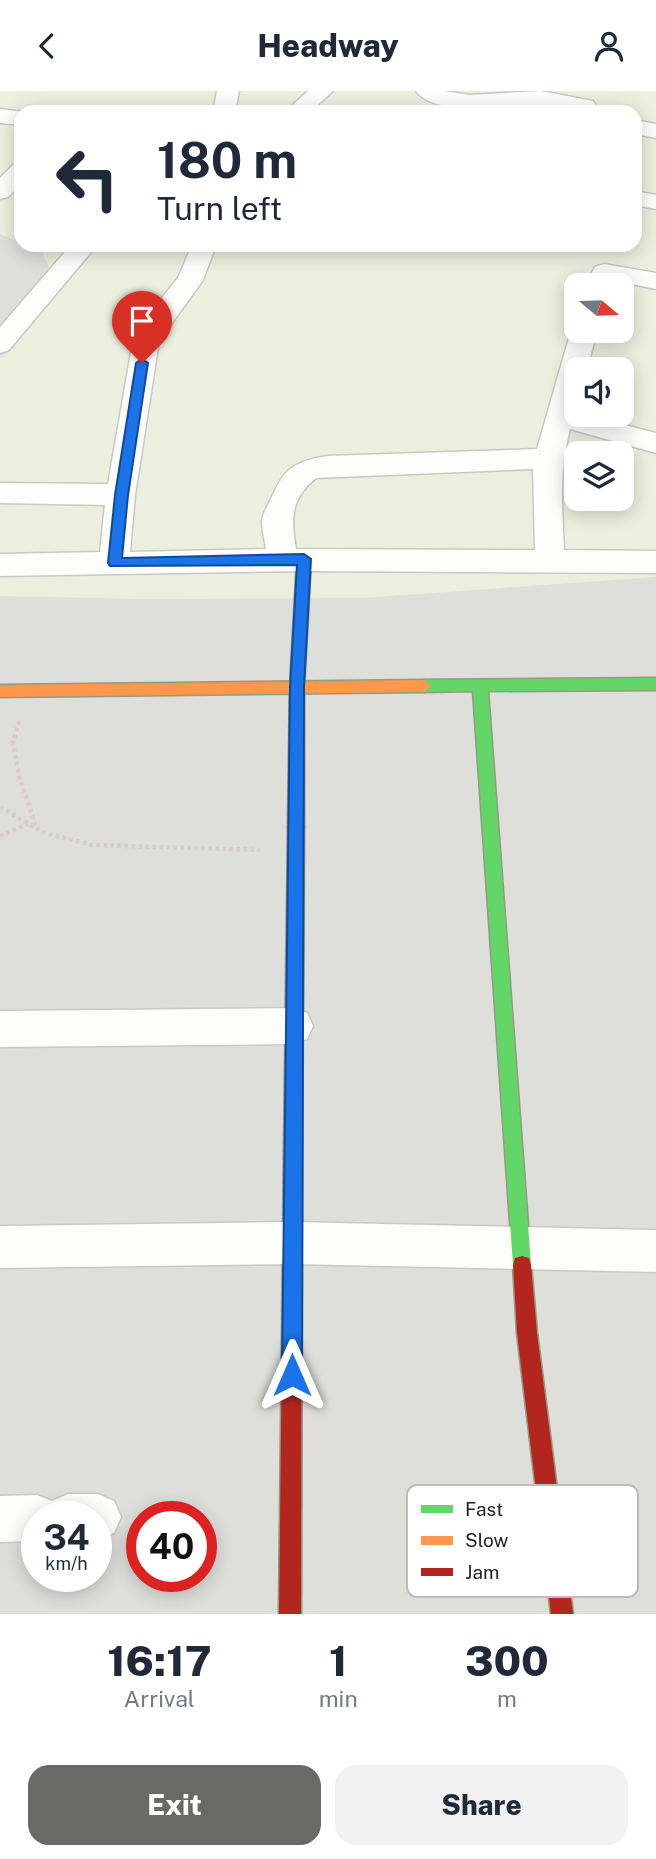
<!DOCTYPE html>
<style>
:root{--surface:#fff;--page:#f2f2f3;--text:#1f2937;--muted:#747a83;--accent:#696967}
body{margin:0;font-family:"Public Sans",sans-serif;background:var(--page);color:var(--text);height:100vh;display:flex;flex-direction:column;font-size:26px;white-space:nowrap}
*{box-sizing:border-box;margin:0}
p{font-size:23px;color:var(--muted)}
.icon{flex:none;width:38px;height:38px;fill:none;stroke:currentColor;stroke-width:2;stroke-linecap:round;stroke-linejoin:round}
.map{position:relative;height:1523px;overflow:hidden}
.side{display:flex;flex-direction:column;background:var(--surface);flex:1}
.side>*{flex:none}
.guide{position:absolute;left:14px;top:14px;width:628px;height:147px;border-radius:21px;box-shadow:0 4px 18px #0003;background:#fff;color:var(--text);overflow:hidden}
.needle{width:46px;rotate:109deg}
.tools{position:absolute;left:564px;top:182px;display:grid;gap:14px}
.tools a{display:grid;place-items:center;width:70px;height:70px;border-radius:14px;background:var(--surface);box-shadow:0 4px 18px #0003;font-size:35px}
.speed{position:absolute;left:21px;top:1410px;display:flex;gap:14px;font-size:35px;font-weight:700;text-align:center}
.speed>*{display:grid;place-content:center;width:91px;height:91px;border-radius:50%;background:var(--surface);box-shadow:0 4px 18px #0003;line-height:1}
.speed small{font-size:18px;font-weight:400}
.speed .limit{border:10px solid #d22;background:#fff;color:#111}
.pin{position:absolute;display:grid;place-items:center;width:60px;height:60px;color:#fff;margin:-72px -30px;border-radius:50% 50% 50% 0;rotate:-45deg;box-shadow:0 0 7px #0007}
.pin .icon{rotate:45deg}
.me{position:absolute;width:77px;margin:-38px;rotate:0deg;stroke-linejoin:round;filter:drop-shadow(0 0 5px #0008)}
.turn{display:flex;align-items:center;gap:24px;height:147px;padding:0 28px;font-size:32px}
.turn .icon{width:91px;height:91px;stroke-width:2.5}
.turn b{display:block;font-size:49px;line-height:60px}
.eta{display:flex;justify-content:space-evenly;align-items:center;height:119px;text-align:center}
.eta b{font-size:42px;font-weight:800;line-height:49px}
.button{display:flex;gap:14px;margin-top:auto;padding:14px 28px}
.button a{flex:1;height:80px;border-radius:21px;background:var(--accent);color:#fff;font-size:28px;font-weight:800;line-height:80px;text-align:center}
.button a+a{background:var(--page);color:var(--text)}
header{display:flex;justify-content:space-between;align-items:center;height:91px;padding:0 28px;background:var(--surface);font-size:32px;font-weight:800}
.map>svg:first-child{display:block}
.residential{fill:#dededb;fill-rule:evenodd}
.farmland{fill:#ecefde;fill-rule:evenodd}
.lines{fill:none;stroke-linecap:round;stroke-linejoin:round}
.street-casing{stroke:#c8c8c6;stroke-width:3}
.fast-casing{stroke:#959a82;stroke-width:3}
.slow-casing{stroke:#959a82;stroke-width:3}
.jam-casing{stroke:#959a82;stroke-width:3}
.path{stroke:#d8ccc8;stroke-width:4.5;stroke-dasharray:3.5 3.5;stroke-linecap:butt}
.street{fill:#fdfdfc;fill-rule:evenodd}
.fast{fill:#63d668;fill-rule:evenodd}
.slow{fill:#ff974d;fill-rule:evenodd}
.jam{fill:#b3261e;fill-rule:evenodd}
.route{fill:#1a73e8;stroke:#114b97;stroke-width:2}
.key{fill:#fff;stroke:#bcbcbc;stroke-width:2}
.key-label{font-size:19px;fill:#212121}
</style>
<header><svg class="icon" aria-label="back" viewBox="0 0 24 24"><path d="M15 5l-7 7 7 7"/></svg>Headway<svg class="icon" aria-label="person" viewBox="0 0 24 24"><circle cx="12" cy="8" r="4"/><path d="M4 21q1-7 8-7t8 7"/></svg></header>
<div class="map">
<svg width="656" height="1523" viewBox="0 0 656 1523">
<rect width="100%" height="100%" fill="#efefea"/>
<path class="residential" d="M0,0H656V1523H0ZM21,21H635V154H21ZM576,194H621V240H576ZM576,278H621V324H576ZM576,362H621V408H576ZM37,1426H96V1486H37ZM142,1426H201V1486H142Z"/>
<path class="farmland" d="M0,0H656V486L362,507L145,508L0,505V268L13,257L58,200L42,160L26,154H635V21H21V152L0,143ZM576,194H621V240H576ZM576,278H621V324H576ZM576,362H621V408H576Z"/>
<g class="lines">
<g class="street-casing">
<g id="street">
<path d="M217,0H239L235,21H213Z"/>
<path d="M308,0H333L310,21H285Z"/>
<path d="M416,0H445L469,4L541,0L593,10L596,15L593,21H571L572,18C561,16 550,14 539,14C510,13 435,27 416,0Z"/>
<path d="M0,18L24,21H21V34L0,32Z"/>
<path d="M635,29L656,33V47L635,43Z"/>
<path d="M21,72V93L8,106L0,108V87L13,74Z"/>
<path d="M635,100L656,104V118L635,114Z"/>
<path d="M71,154H97L9,259L0,262V236Z"/>
<path d="M192,154H216L203,189L159,250L135,404L130,461L266,458C265,450 262,440 262,431C262,424 267,416 270,410C284,378 292,371 327,365L537,358L571,240L576,234V240H597L587,278H576V324H586L656,342V362L570,338C559,381 562,416 564,459L656,460V482L304,480L0,485V463L100,461L105,414L0,412V392L108,393L133,250L152,219L178,187ZM533,378L535,459L296,458C291,428 290,408 316,387Z"/>
<path d="M604,173L656,182V198L612,189L609,194H585L595,176Z"/>
<path d="M294,917L307,922L313,935L307,948L294,953L0,956V920Z"/>
<path d="M293,1131L656,1139V1181L293,1173L0,1177V1135Z"/>
<path d="M68,1403H98L114,1410L121,1426L114,1442L96,1449V1426H37V1450L0,1451V1405L37,1404L52,1410Z"/>
</g>
</g>
<g class="fast-casing">
<g id="fast">
<path d="M304,464L311,469L304,596V736L301,741H291L288,736L290,596L297,469Z"/>
<path d="M656,587V599L488,600L531,1174L529,1181L522,1183L515,1181L513,1174L473,600L424,601L417,595L424,589Z"/>
</g>
</g>
<g class="slow-casing">
<g id="slow">
<path d="M424,589L431,595L424,601L0,606V594Z"/>
<path d="M296,729L301,731L304,736L302,1060L299,1066L293,1069L287,1066L284,1060L288,736L291,731Z"/>
</g>
</g>
<g class="jam-casing">
<g id="jam">
<path d="M293,1051L299,1054L302,1060L301,1523H279L284,1060L287,1054Z"/>
<path d="M522,1165L529,1167L531,1174L537,1242L573,1523H551L517,1242L513,1174L515,1167Z"/>
</g>
</g>
<g class="path">
<path d="M19,630L13,651L19,685L36,736"/>
<path d="M0,716L45,742L92,754L260,759"/>
<path d="M0,745L28,733"/>
</g>
<use href="#street" class="street"/>
<use href="#fast" class="fast"/>
<use href="#slow" class="slow"/>
<use href="#jam" class="jam"/>
</g>
<path class="route" d="M142,268L148,272L128,404L122,467L304,463L311,468L304,596L302,1284L299,1292L292,1295L284,1292L282,1284L290,596L297,474L110,475L108,472L115,404L136,272Z"/>
<rect x="407" y="1394" width="231" height="112" rx="10" class="key"/>
<rect x="421" y="1414" width="32" height="8" fill="#63d668"/>
<rect x="421" y="1445" width="32" height="9" fill="#ff974d"/>
<rect x="421" y="1477" width="32" height="8" fill="#b3261e"/>
<g class="key-label">
<text x="465" y="1425">Fast</text>
<text x="465" y="1456">Slow</text>
<text x="465" y="1488">Jam</text>
</g>
</svg>
<div class="tools">
<a><svg class="needle" viewBox="-14 -14 28 28"><path d="M0-13l5 13h-10z" fill="#e53935"/><path d="M0 13l5-13h-10z" fill="#747a83"/></svg></a>
<a><svg class="icon" aria-label="sound" viewBox="0 0 24 24"><path d="M4 9h4l5-4v14l-5-4H4zM17 9q2 3 0 6"/></svg></a>
<a><svg class="icon" aria-label="layers" viewBox="0 0 24 24"><path d="M12 4l9 5-9 5-9-5zM3 14l9 5 9-5"/></svg></a>
</div>
<div class="speed"><div>34<small>km/h</small></div><div class="limit">40</div></div>
<div class="pin" style="left:142px;top:272px;background:#d93025"><svg class="icon" aria-label="arrive" viewBox="0 0 24 24"><path d="M6 21V4h12l-3 4 3 4H6"/></svg></div>
<svg class="me" style="left:292px;top:1284px" viewBox="-20 -20 40 40"><path d="M0-17L14 15 0 8-14 15z" fill="#1a73e8" stroke="#fff" stroke-width="4"/></svg>
<div class="guide">
<div class="turn"><svg class="icon" aria-label="left" viewBox="0 0 24 24"><path d="M17 20v-9H6M10 6l-5 5 5 5"/></svg><div><b>180 m</b>Turn left</div></div>
</div>
</div>
<section class="side">
<div class="eta">
<div><b>16:17</b><p>Arrival</p></div>
<div><b>1</b><p>min</p></div>
<div><b>300</b><p>m</p></div>
</div>
<div class="button"><a>Exit</a><a>Share</a></div>
</section>
